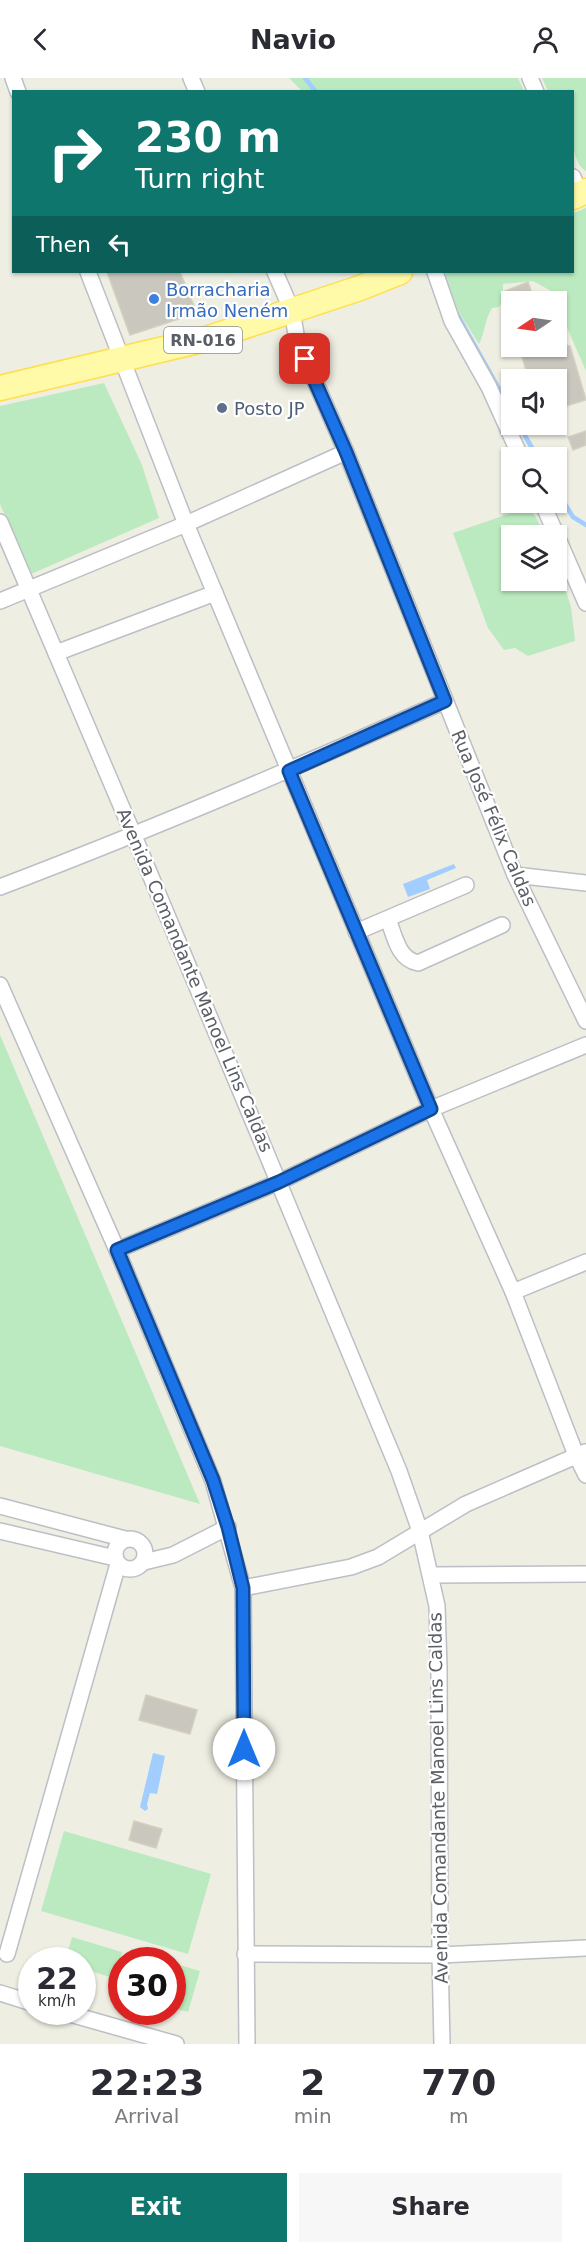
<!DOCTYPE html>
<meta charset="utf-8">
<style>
:root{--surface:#fff;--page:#f7f7f7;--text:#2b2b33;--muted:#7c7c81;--accent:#0f766e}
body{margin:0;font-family:"DejaVu Sans",sans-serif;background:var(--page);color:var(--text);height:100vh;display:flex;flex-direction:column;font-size:22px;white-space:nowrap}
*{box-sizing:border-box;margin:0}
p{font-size:20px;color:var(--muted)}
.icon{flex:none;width:33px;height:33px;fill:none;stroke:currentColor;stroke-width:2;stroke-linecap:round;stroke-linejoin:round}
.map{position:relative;height:1966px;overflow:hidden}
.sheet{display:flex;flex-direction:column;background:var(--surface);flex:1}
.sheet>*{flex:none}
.banner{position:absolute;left:12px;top:12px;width:562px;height:183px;border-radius:0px;box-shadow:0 2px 4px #0004;background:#0f766e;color:#fff;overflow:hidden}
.needle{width:39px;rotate:257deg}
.tools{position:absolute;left:501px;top:213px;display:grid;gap:12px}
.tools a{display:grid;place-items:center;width:66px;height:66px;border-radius:0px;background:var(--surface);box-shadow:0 2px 4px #0004;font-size:30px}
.speed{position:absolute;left:18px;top:1869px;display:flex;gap:12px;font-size:30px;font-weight:700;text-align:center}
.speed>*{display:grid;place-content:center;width:78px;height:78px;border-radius:50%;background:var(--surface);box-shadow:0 2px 4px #0004;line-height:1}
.speed small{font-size:15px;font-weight:400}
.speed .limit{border:9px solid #d22;background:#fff;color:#111}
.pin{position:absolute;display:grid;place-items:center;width:51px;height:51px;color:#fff;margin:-26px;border-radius:12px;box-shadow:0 3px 9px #0006}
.me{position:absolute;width:66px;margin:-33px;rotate:0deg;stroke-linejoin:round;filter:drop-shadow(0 0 4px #0008)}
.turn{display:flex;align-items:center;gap:21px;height:126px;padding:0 24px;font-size:27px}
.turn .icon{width:78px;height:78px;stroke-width:2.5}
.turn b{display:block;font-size:42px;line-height:51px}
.then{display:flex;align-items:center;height:57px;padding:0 24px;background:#0003;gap:12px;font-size:22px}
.eta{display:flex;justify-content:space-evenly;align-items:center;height:102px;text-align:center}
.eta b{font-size:36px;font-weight:700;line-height:42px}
.button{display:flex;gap:12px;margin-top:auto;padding:12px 24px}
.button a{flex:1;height:69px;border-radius:0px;background:var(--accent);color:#fff;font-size:24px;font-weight:700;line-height:69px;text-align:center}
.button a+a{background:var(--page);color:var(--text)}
header{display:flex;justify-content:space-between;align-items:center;height:78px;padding:0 24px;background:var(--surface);font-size:27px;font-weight:700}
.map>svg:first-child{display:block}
.green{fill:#bceac0}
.water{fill:#a2cdff}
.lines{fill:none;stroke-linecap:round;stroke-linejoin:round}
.stream{stroke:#a2cdff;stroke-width:4.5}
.building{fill:#cac7bf;stroke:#d4d0c0;stroke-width:1.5}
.street-casing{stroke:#bcbfc5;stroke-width:18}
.primary-casing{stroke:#ffdf4b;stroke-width:27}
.street{stroke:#fff;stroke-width:15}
.primary{stroke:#fffaa7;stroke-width:24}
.route-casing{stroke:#114b97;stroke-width:15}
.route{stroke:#1a73e8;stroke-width:10}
.shop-dot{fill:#3f7fe0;stroke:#fff;stroke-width:2}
.service-dot{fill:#5c6f8a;stroke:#fff;stroke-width:2}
.labels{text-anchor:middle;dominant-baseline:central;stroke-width:4.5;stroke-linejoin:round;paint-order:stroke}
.shield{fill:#fff;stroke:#8c8e93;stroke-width:1.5}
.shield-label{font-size:16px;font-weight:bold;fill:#5a5e65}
.shop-label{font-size:18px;fill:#366cbe;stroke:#fff;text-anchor:start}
.service-label{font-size:18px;fill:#4e5e75;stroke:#fff;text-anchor:start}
.street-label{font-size:18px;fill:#5a5e65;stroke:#fff}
</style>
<header><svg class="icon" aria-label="back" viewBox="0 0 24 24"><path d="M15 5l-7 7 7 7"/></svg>Navio<svg class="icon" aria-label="person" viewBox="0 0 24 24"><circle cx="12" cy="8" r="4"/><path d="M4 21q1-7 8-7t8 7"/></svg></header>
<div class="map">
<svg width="586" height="1966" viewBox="0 0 586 1966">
<rect width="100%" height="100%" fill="#efeee2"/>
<g class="green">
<path d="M289,0H518L524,13H302Z"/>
<path d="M542,0H586V93C567,83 573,33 573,14L548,13Z"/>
<path d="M586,130V293L551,213L533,203L503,206V222L499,229L492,230C485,241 485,254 479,266C469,249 442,213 446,194H573V135Z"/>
<path d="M104,305L142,387L159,440L29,497L0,426V328Z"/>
<path d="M531,433L537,441L545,457L512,458V502H556L557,484L571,529L575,563L528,578L515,570L504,572L488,550L453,455L514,434Z"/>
<path d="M0,957L200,1426L0,1368Z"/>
<path d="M64,1753L211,1796L188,1876L41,1833Z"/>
<path d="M72,1859L122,1874L114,1900L83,1891L82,1882H65Z"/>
<path d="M173,1885L200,1893L188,1934L173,1930Z"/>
</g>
<g class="water">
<path d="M454,786L456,790L427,802L430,811L408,819L403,806Z"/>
<path d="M153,1675L165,1678L157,1716L150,1715L147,1726L148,1731L145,1733L140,1729Z"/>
</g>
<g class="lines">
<g class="stream">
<path d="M305,0L316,14"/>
<path d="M455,232L512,334"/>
<path d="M518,346L538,380"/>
<path d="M556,411L573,439L586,447"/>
</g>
</g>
<g class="building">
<path d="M107,194H180L197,235L130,257Z"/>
<path d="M528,204L535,224H508L505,213Z"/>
<path d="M559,245L567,268H570L586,322L556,331V302H529L522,279H524L521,268H556V246Z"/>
<path d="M586,353V367L573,372L568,359Z"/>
<path d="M146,1617L197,1632L190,1656L139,1642Z"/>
<path d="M134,1743L162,1751L156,1770L129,1762Z"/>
</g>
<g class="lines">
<g class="street-casing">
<g id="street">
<path d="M13,0L18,14"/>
<path d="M191,0L197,14"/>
<path d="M530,0L536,14"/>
<path d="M573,99L580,116"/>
<path d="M88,194L186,446L431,1031L513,1214L576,1377L586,1397"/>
<path d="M275,194L292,233L297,262L346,374L515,797L586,943"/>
<path d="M435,194L452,243L489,309L521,380"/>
<path d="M542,424L586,525"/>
<path d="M0,444L134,758L399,1393L420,1453L437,1528L439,1589L440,1877L442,1966"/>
<path d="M0,523L186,446L346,374"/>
<path d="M56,575L215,515"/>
<path d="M515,797L586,805"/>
<path d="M0,809C150,752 298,689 445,623"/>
<path d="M388,841C395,859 398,881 418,885L502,847"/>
<path d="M356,854L466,807"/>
<path d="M0,907L117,1172L213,1403L243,1510L247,1966"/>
<path d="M117,1172L279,1104L431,1031L586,967"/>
<path d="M513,1214L586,1184"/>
<path d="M0,1428L125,1461"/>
<path d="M0,1453L115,1480"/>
<circle cx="130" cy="1476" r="15"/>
<path d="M144,1484L173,1477L228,1449"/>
<path d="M431,1497L586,1496"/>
<path d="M243,1510L351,1489L378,1479L466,1426L585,1374"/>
<path d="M7,1876L118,1486"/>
<path d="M245,1876L440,1877L586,1870"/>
<path d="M0,1915L32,1925"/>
<path d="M63,1934L176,1966"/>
</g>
</g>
<g class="primary-casing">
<g id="primary">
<path d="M573,119L586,113"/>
<path d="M0,310L206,261L360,210L400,194"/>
</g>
</g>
<use href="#street" class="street"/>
<use href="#primary" class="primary"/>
</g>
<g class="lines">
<g class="route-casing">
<path id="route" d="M244,1671L243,1510L228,1449L213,1402L117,1172L279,1104L431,1031L289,693L445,623L346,374L305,281"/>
</g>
<use href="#route" class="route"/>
</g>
<circle class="shop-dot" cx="154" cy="221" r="6"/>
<circle class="service-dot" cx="222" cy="330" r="6"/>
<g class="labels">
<rect class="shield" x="164" y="249" width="78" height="26" rx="4.5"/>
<g class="shield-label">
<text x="203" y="262">RN-016</text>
</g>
<g class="shop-label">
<text x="166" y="211">Borracharia<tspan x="166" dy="21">Irmão Neném</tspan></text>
</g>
<g class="service-label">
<text x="234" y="330">Posto JP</text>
</g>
<g class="street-label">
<text transform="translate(494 740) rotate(67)">Rua José Félix Caldas</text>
<text transform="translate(195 902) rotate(67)">Avenida Comandante Manoel Lins Caldas</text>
<text transform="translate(438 1720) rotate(-91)">Avenida Comandante Manoel Lins Caldas</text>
</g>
</g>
</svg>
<div class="tools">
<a><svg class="needle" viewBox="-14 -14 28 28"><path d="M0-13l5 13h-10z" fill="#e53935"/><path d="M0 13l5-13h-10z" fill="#7c7c81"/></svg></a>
<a><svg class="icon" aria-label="sound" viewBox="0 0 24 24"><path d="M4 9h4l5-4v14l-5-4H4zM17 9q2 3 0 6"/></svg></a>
<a><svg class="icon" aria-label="search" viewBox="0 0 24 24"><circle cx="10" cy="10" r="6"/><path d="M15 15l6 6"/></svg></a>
<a><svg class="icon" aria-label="layers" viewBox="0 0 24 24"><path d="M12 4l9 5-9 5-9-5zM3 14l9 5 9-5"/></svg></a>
</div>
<div class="speed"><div>22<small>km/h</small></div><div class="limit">30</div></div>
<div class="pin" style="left:305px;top:281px;background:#d93025"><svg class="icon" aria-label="arrive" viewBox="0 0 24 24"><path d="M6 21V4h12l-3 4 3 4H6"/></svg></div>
<svg class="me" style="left:244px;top:1671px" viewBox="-20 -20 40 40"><circle r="19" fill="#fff"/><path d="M0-13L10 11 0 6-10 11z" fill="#1a73e8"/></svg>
<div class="banner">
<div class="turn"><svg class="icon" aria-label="right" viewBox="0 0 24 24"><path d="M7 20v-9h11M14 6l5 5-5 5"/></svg><div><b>230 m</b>Turn right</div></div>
<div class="then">Then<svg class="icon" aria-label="left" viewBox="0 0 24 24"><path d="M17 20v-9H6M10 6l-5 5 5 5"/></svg></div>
</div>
</div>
<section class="sheet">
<div class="eta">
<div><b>22:23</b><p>Arrival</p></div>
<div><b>2</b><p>min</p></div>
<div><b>770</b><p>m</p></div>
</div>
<div class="button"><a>Exit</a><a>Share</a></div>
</section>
